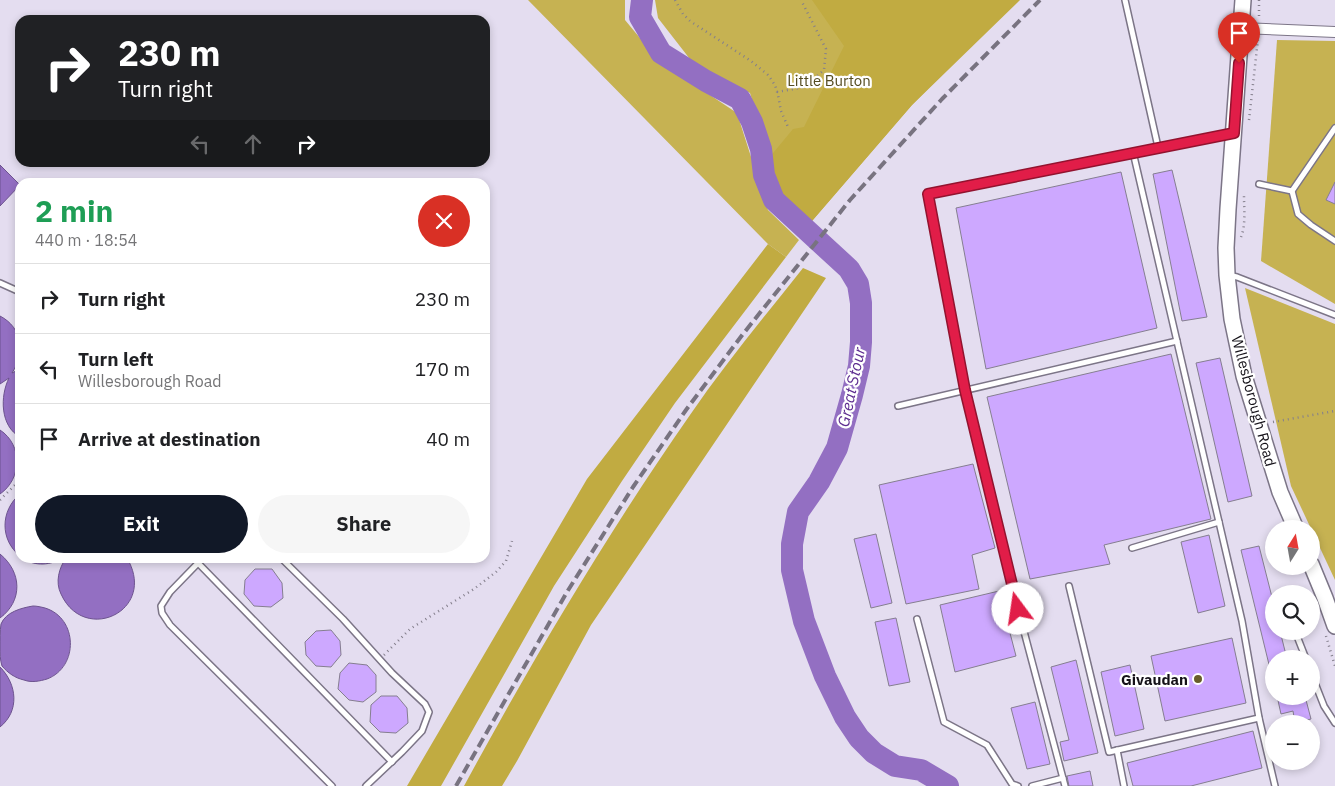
<!DOCTYPE html>
<meta charset="utf-8">
<style>
:root{--surface:#fff;--page:#f6f6f6;--text:#202124;--muted:#757577;--line:#e0e0e0;--accent:#111827}
body{margin:0;font-family:"IBM Plex Sans",sans-serif;background:var(--page);color:var(--text);height:100vh;display:flex;flex-direction:column;font-size:19px;white-space:nowrap}
*{box-sizing:border-box;margin:0}
p{font-size:16px;color:var(--muted)}
.icon{flex:none;width:28px;height:28px;fill:none;stroke:currentColor;stroke-width:2;stroke-linecap:round;stroke-linejoin:round}
.map{position:relative;flex:1;overflow:hidden}
.drawer{position:absolute;left:15px;top:178px;width:475px;height:385px;display:flex;flex-direction:column;background:var(--surface);border-radius:15px;box-shadow:0 2px 8px #0003}
.drawer>*{flex:none}
.banner{position:absolute;left:15px;top:15px;width:475px;height:152px;border-radius:15px;box-shadow:0 2px 8px #0003;background:#202124;color:#fff;overflow:hidden}
.needle{width:32px;rotate:11deg}
.buttons{position:absolute;left:1265px;top:520px;display:grid;gap:10px}
.buttons a{display:grid;place-items:center;width:55px;height:55px;border-radius:50%;background:var(--surface);box-shadow:0 2px 8px #0003;font-size:25px}
.pin{position:absolute;display:grid;place-items:center;width:42px;height:42px;color:#fff;margin:-51px -21px;border-radius:50% 50% 50% 0;rotate:-45deg;box-shadow:0 0 5px #0007}
.pin .icon{rotate:45deg}
.me{position:absolute;width:55px;margin:-28px;rotate:346deg;stroke-linejoin:round;filter:drop-shadow(0 0 4px #0008)}
.turn{display:flex;align-items:center;gap:18px;height:105px;padding:0 20px;font-size:22px}
.turn .icon{width:65px;height:65px;stroke-width:2.5}
.turn b{display:block;font-size:35px;line-height:42px}
.lanes{display:flex;align-items:center;height:48px;padding:0 20px;background:#0003;justify-content:center;gap:25px;direction:ltr}
.lanes .off{opacity:.35}
.round{display:grid;place-items:center;flex:none;width:52px;height:52px;border-radius:26px;background:var(--page)}
.overview{display:flex;align-items:center;justify-content:space-between;height:85px;padding:0 20px}
h1{font-size:30px;font-weight:700;line-height:38px;color:#1e9e55}
.primary-button{display:flex;gap:10px;margin-top:auto;padding:10px 20px}
.primary-button a{flex:1;height:58px;border-radius:30px;background:var(--accent);color:#fff;font-size:20px;font-weight:700;line-height:58px;text-align:center}
.primary-button a+a{background:var(--page);color:var(--text)}
ul{padding:0;list-style:none}
li{display:flex;align-items:center;gap:15px;height:70px;padding:0 20px;border-top:1px solid var(--line)}
li div{flex:1}
li b{display:block;font-size:19px}
li em{font-style:normal}
.map>svg:first-child{display:block}
.green{fill:#c6b252}
.forest{fill:#c1ab41}
.water{fill:#936fc2;stroke:#6d538f}
.lines{fill:none;stroke-linecap:round;stroke-linejoin:round}
.river{stroke:#936fc2;stroke-width:22}
.building{fill:#cda8ff;stroke:#857e90}
.lane-casing{stroke:#7c7587;stroke-width:8}
.street-casing{stroke:#7c7587;stroke-width:12}
.primary-casing{stroke:#7c7587;stroke-width:18}
.path{stroke:#847f8c;stroke-width:2.5;stroke-dasharray:1 4;stroke-linecap:butt}
.lane{stroke:#fff;stroke-width:5}
.street{stroke:#fff;stroke-width:10}
.primary{stroke:#fff;stroke-width:15}
.rail{stroke:#787380;stroke-width:4;stroke-dasharray:10 5;stroke-linecap:butt}
.route-casing{stroke:#92132f;stroke-width:12}
.route{stroke:#e11d48;stroke-width:9}
.poi-dot{fill:#685d29;stroke:#fff;stroke-width:2}
.labels{text-anchor:middle;dominant-baseline:central;stroke-width:4.5;stroke-linejoin:round;paint-order:stroke}
.park-label{font-size:15px;fill:#554c21;stroke:#fff}
.street-label{font-size:15px;fill:#141118;stroke:#fff}
.poi-label{font-size:15px;font-weight:bold;fill:#141118;stroke:#fff;text-anchor:end}
.water-label{font-size:16px;font-style:italic;fill:#5e2d90;stroke:#fff}
</style>
<div class="map">
<svg width="1335" height="786" viewBox="0 0 1335 786">
<rect width="100%" height="100%" fill="#e4ddf0"/>
<g class="green">
<path d="M528,0H625V20L659,61L737,113L768,210L799,240L786,257L768,244Z"/>
<path d="M655,0H1016L912,105L812,221L783,197L769,158L750,93L693,63L658,18Z"/>
<path d="M1277,40L1335,41V304L1261,261Z"/>
<path d="M1245,288L1335,324V580L1291,486Z"/>
</g>
<g class="forest">
<path d="M812,0H1020L912,105L812,221L783,197L769,158L793,129L804,127L844,46Z"/>
<path d="M768,244L786,257L675,403L622,481L554,586L441,786H407L587,479Z"/>
<path d="M803,268L826,278L591,625L517,761L502,786H464C533,659 607,534 690,415C725,364 765,316 803,268Z"/>
</g>
<g class="water">
<path d="M0,165L20,185L0,206Z"/>
<path d="M0,316C23,328 25,353 12,373L20,369V437C0,426 0,396 9,378L0,384Z"/>
<path d="M0,430C23,445 22,479 0,494Z"/>
<path d="M20,494V556C0,540 0,511 20,494Z"/>
<path d="M0,554C22,572 23,601 0,618Z"/>
<path d="M22,558H64C50,565 36,567 22,558Z"/>
<path d="M66,558H127C158,611 84,645 61,594C55,582 59,568 66,558Z"/>
<path d="M134,558H171C159,564 146,563 134,558Z"/>
<path d="M33,606C37,606 41,607 45,608C78,618 79,667 47,679C40,681 32,683 24,680C15,678 8,673 2,666C0,660 0,653 0,647C0,641 0,630 1,624C6,612 21,608 33,606Z"/>
<path d="M0,667C17,684 20,711 0,727Z"/>
</g>
<g class="lines">
<path class="river" d="M642,0L640,17L661,53L706,81L740,99L752,122L761,149L764,175L774,200L849,269L858,284L861,303V342L859,366L852,395L837,448L819,482L798,512L792,544V570L804,621L825,676L845,717L859,738L874,753L895,766L921,770L948,786"/>
</g>
<g class="building">
<path d="M1172,170L1207,317L1182,321L1153,174Z"/>
<path d="M1121,172L1157,328L986,369L956,208Z"/>
<path d="M1335,182V204L1326,200Z"/>
<path d="M1171,354L1211,519L1104,545L1110,564L1030,579L987,397Z"/>
<path d="M1220,358L1252,496L1228,502L1196,363Z"/>
<path d="M973,464L995,548L972,555L979,589L906,604L879,485Z"/>
<path d="M876,534L892,603L871,608L854,539Z"/>
<path d="M1209,535L1225,606L1198,613L1181,542Z"/>
<path d="M1259,546L1274,605V631H1280L1287,659H1274V685L1241,550Z"/>
<path d="M255,569H272L282,583L283,598L271,607L254,606L244,594L245,580Z"/>
<path d="M999,591L1016,656L955,672L940,605Z"/>
<path d="M896,618L910,682L889,686L875,622Z"/>
<path d="M331,630L340,641L341,655L331,667L316,666L306,655L305,642L316,631Z"/>
<path d="M1232,638L1246,703L1165,721L1151,656Z"/>
<path d="M1076,660L1098,753L1064,761L1060,742L1069,740L1051,667Z"/>
<path d="M349,663L367,665L376,675V692L363,702L349,700L338,689L340,673Z"/>
<path d="M1130,665L1144,729L1115,736L1101,672Z"/>
<path d="M381,696H397L407,708L408,723L396,733L380,732L370,722L371,705Z"/>
<path d="M1277,696H1296L1298,702L1306,700L1311,719L1295,723L1293,711L1281,714Z"/>
<path d="M1035,702L1050,764L1027,769L1011,708Z"/>
<path d="M1253,731L1262,768L1191,786H1133L1127,763Z"/>
<path d="M1090,771L1093,786H1069L1067,776Z"/>
</g>
<g class="lines">
<g class="lane-casing">
<g id="lane">
<path d="M1125,0L1158,147"/>
<path d="M1133,152L1242,621L1259,718L1275,786"/>
<path d="M1259,184L1292,191L1335,128"/>
<path d="M1292,191L1298,214L1311,225L1335,241"/>
<path d="M1228,275L1237,277L1335,315"/>
<path d="M0,283L20,292"/>
<path d="M898,406L1177,341"/>
<path d="M1132,548L1219,522"/>
<path d="M203,558L170,592L161,606L162,613L170,625L332,786"/>
<path d="M281,558L343,619L392,673L425,704L429,712L422,731L402,752L366,786"/>
<path d="M199,561L198,563L392,762"/>
<path d="M1069,586L1109,752L1259,718"/>
<path d="M917,619L944,722L987,745L1012,784L1018,786"/>
<path d="M1295,631L1306,659"/>
<path d="M1311,673L1324,706L1335,723"/>
<path d="M1117,750L1124,786"/>
<path d="M1032,786L1063,778"/>
<path d="M1065,786L1013,590L965,390L928,194L1231,133"/>
</g>
</g>
<g class="street-casing">
<path id="street" d="M1241,28L1335,32"/>
</g>
<g class="primary-casing">
<g id="primary">
<path d="M1243,0L1228,209L1226,248L1227,275L1232,319L1244,376L1280,492L1296,529"/>
<path d="M1311,564L1325,598L1335,626"/>
</g>
</g>
<g class="path">
<path d="M675,0L683,14L690,21L751,61L768,75L775,85L778,95L781,111L788,127"/>
<path d="M1259,0V18"/>
<path d="M777,92L805,87L824,70L826,49L801,0"/>
<path d="M1249,120L1258,39"/>
<path d="M1241,237C1246,225 1244,209 1244,196"/>
<path d="M1273,422L1335,411"/>
<path d="M0,500L20,480"/>
<path d="M1311,539L1318,553"/>
<path d="M1326,636L1335,666"/>
<path d="M384,655L410,629L474,589L496,572L506,561L512,541"/>
</g>
<use href="#lane" class="lane"/>
<use href="#street" class="street"/>
<use href="#primary" class="primary"/>
<path class="rail" d="M456,786L567,592L633,487L686,410L743,334L850,200L942,99L1040,0"/>
</g>
<g class="lines">
<g class="route-casing">
<path id="route" d="M1018,609L965,390L928,194L1234,133L1239,63"/>
</g>
<use href="#route" class="route"/>
</g>
<circle class="poi-dot" cx="1198" cy="679" r="5"/>
<g class="labels">
<g class="park-label">
<text x="829" y="80">Little Burton</text>
</g>
<g class="street-label">
<text transform="translate(1254 401) rotate(75)">Willesborough Road</text>
</g>
<g class="poi-label">
<text x="1188" y="679">Givaudan</text>
</g>
<g class="water-label">
<text transform="translate(851 387) rotate(-78)">Great Stour</text>
</g>
</g>
</svg>
<div class="buttons">
<a><svg class="needle" viewBox="-14 -14 28 28"><path d="M0-13l5 13h-10z" fill="#e53935"/><path d="M0 13l5-13h-10z" fill="#757577"/></svg></a>
<a><svg class="icon" aria-label="search" viewBox="0 0 24 24"><circle cx="10" cy="10" r="6"/><path d="M15 15l6 6"/></svg></a>
<a>+</a>
<a>−</a>
</div>
<div class="pin" style="left:1239px;top:63px;background:#d93025"><svg class="icon" aria-label="arrive" viewBox="0 0 24 24"><path d="M6 21V4h12l-3 4 3 4H6"/></svg></div>
<svg class="me" style="left:1018px;top:609px" viewBox="-20 -20 40 40"><circle r="19" fill="#fff"/><path d="M0-13L10 11 0 6-10 11z" fill="#e11d48"/></svg>
<div class="banner">
<div class="turn"><svg class="icon" aria-label="right" viewBox="0 0 24 24"><path d="M7 20v-9h11M14 6l5 5-5 5"/></svg><div><b>230 m</b>Turn right</div></div>
<div class="lanes"><svg class="icon off" aria-label="left" viewBox="0 0 24 24"><path d="M17 20v-9H6M10 6l-5 5 5 5"/></svg><svg class="icon off" aria-label="ahead" viewBox="0 0 24 24"><path d="M12 20V5M6 11l6-6 6 6"/></svg><svg class="icon" aria-label="right" viewBox="0 0 24 24"><path d="M7 20v-9h11M14 6l5 5-5 5"/></svg></div>
</div>
<section class="drawer">
<div class="overview"><div><h1>2 min</h1><p>440 m · 18:54</p></div><a class="round" style="background:#d93025;color:#fff"><svg class="icon" aria-label="close" viewBox="0 0 24 24"><path d="M6 6l12 12M18 6L6 18"/></svg></a></div>
<ul>
<li><svg class="icon" aria-label="right" viewBox="0 0 24 24"><path d="M7 20v-9h11M14 6l5 5-5 5"/></svg><div><b>Turn right</b></div><em>230 m</em></li>
<li><svg class="icon" aria-label="left" viewBox="0 0 24 24"><path d="M17 20v-9H6M10 6l-5 5 5 5"/></svg><div><b>Turn left</b><p>Willesborough Road</p></div><em>170 m</em></li>
<li><svg class="icon" aria-label="arrive" viewBox="0 0 24 24"><path d="M6 21V4h12l-3 4 3 4H6"/></svg><div><b>Arrive at destination</b></div><em>40 m</em></li>
</ul>
<div class="primary-button"><a>Exit</a><a>Share</a></div>
</section>
</div>
